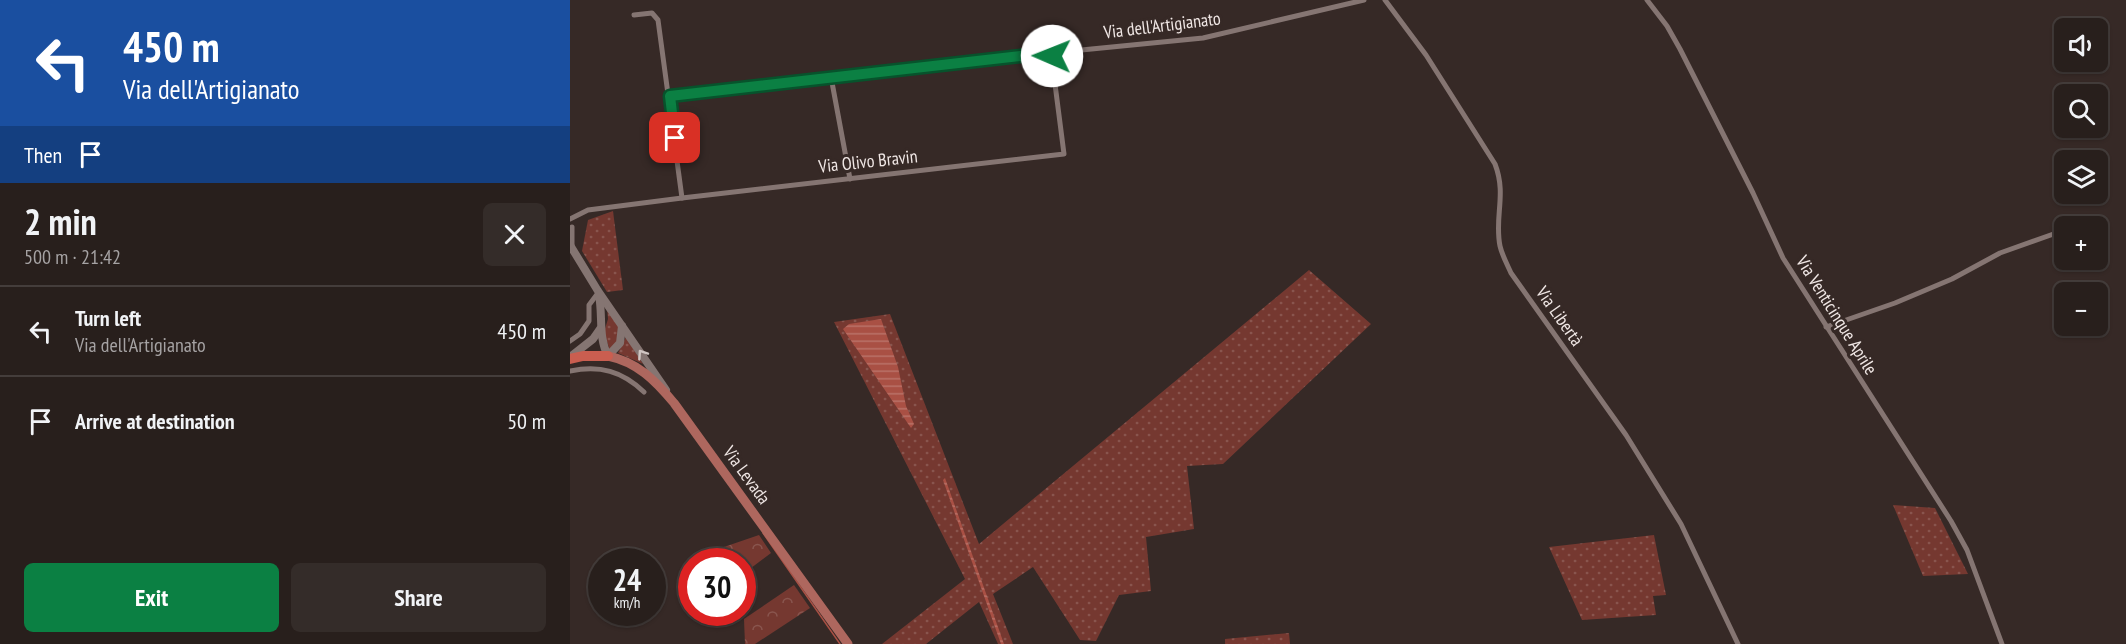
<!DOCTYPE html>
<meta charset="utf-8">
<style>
:root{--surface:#281f1c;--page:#342c29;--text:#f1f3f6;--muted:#a5a2a3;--line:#443d3b;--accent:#0b8043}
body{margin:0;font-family:"PT Sans Narrow",sans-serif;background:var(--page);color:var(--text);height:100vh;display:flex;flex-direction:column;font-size:22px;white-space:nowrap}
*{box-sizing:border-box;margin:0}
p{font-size:20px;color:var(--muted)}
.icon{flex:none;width:33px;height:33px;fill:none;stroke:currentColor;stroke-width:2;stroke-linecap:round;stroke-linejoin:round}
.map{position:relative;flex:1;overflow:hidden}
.panel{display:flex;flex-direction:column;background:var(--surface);width:570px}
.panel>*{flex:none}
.hud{background:#1a4fa0;color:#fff;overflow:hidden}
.fabs{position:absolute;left:1484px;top:18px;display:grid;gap:12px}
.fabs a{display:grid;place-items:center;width:54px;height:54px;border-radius:9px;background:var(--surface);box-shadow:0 2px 4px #0004,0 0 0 2px var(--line);font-size:30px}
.speed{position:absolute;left:18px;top:548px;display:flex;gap:12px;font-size:30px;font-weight:700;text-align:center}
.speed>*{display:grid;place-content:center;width:78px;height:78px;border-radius:50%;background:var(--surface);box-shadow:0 2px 4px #0004,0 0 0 2px var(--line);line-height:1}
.speed small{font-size:15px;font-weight:400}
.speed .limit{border:9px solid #d22;background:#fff;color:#111}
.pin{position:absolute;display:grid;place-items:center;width:51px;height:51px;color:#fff;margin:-26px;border-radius:12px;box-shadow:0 3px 9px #0006}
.me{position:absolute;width:66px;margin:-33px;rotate:271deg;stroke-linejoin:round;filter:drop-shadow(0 0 4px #0008)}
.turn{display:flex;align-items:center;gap:21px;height:126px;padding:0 24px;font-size:27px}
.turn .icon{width:78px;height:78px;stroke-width:2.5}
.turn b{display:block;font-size:42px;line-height:51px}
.then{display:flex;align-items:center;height:57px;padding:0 24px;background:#0003;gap:12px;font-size:22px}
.round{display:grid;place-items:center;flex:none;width:63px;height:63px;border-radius:9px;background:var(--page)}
.head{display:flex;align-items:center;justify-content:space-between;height:102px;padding:0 24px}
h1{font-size:36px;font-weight:700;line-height:45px}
.button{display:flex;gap:12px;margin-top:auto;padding:12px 24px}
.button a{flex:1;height:69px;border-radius:9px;background:var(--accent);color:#fff;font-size:24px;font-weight:700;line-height:69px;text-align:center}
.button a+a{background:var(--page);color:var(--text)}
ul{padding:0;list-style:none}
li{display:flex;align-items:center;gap:18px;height:90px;padding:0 24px;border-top:2px solid var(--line)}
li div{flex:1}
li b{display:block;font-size:22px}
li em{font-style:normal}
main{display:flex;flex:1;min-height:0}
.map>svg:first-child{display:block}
.grass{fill:url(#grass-dots)}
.forest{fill:url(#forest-crowns)}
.water{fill:url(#water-rules)}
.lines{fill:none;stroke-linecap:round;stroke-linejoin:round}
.stream{stroke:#a95044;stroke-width:1.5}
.street{stroke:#857572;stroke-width:5}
.secondary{stroke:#857572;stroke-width:8}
.primary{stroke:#ae675e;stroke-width:9}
.highway{stroke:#ca5e50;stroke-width:10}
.oneway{stroke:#d0c5c2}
.route-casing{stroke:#07532c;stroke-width:15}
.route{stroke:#0b8043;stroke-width:10}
.labels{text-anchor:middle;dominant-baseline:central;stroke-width:6;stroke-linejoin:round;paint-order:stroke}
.street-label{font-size:18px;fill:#f0e7e5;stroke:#362926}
</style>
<main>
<section class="panel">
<div class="hud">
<div class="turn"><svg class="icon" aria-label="left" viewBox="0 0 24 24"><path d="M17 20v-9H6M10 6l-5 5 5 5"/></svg><div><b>450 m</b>Via dell'Artigianato</div></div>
<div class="then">Then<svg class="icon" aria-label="arrive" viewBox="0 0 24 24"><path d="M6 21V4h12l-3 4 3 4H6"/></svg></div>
</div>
<div class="head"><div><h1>2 min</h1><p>500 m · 21:42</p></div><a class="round"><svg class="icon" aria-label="close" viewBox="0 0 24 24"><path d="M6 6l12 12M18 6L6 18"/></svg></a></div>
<ul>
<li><svg class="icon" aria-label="left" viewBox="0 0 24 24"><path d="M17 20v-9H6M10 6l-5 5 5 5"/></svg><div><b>Turn left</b><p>Via dell'Artigianato</p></div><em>450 m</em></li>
<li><svg class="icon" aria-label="arrive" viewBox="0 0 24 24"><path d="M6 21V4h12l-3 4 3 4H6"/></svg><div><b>Arrive at destination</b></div><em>50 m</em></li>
</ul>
<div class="button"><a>Exit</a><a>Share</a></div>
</section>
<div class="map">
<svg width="1556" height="644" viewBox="0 0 1556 644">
<defs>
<pattern id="grass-dots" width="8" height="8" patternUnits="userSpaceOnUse" patternTransform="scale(1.5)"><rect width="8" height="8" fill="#753830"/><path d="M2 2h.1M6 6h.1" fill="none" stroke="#89554e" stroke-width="1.8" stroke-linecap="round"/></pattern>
<pattern id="forest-crowns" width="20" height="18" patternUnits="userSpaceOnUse" patternTransform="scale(1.5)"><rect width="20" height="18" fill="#753830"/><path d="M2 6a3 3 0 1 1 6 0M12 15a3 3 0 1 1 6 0" fill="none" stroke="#89554e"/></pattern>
<pattern id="water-rules" width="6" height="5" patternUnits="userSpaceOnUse" patternTransform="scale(1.5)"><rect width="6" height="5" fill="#a95044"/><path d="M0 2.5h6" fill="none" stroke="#b97268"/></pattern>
</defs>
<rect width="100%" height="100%" fill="#362926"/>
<g class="grass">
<path d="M43,211L53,290L37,292L12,251L18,220Z"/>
<path d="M739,270L801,324L653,464L617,466L624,529L576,537L581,591L549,595L526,641L510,640L463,567L423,594L443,644H428L409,602L356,644H312L395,579L264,322L320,314L409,544Z"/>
<path d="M37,308L48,323L49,340L40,351L34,332L38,319Z"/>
<path d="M56,337L73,364L48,353Z"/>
<path d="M1323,505L1365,508L1398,574L1353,576Z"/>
<path d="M1084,535L1096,595L1083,596L1086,615L1012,620L979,547Z"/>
<path d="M719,633L720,644H655V639Z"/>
</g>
<g class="forest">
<path d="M189,535L201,553L173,574L172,561H152L149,550L151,548Z"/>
<path d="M224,585L240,608L185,644H175L174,619Z"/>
</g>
<g class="water">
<path d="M311,319L328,367L336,406L344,424L341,428L273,329L279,324Z"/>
<path d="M375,478L434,644H431L373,480Z"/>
</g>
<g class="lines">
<path class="stream" d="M193,533L270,644"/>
<g class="street">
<path d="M815,0L856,55L925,164C937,195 924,217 930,246C932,255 937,264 941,273L1056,435L1111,524L1168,644"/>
<path d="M1077,0L1097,26L1110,49L1183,193L1213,258L1381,521L1397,550L1432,644"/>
<path d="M64,15L82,13L88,20L112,198"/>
<path d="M261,77L280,179"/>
<path d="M100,96L481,53L633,38L794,0"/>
<path d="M0,219L18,210L112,198L494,154L481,53"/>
<path d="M2,227V246"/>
<path d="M1256,327L1325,303L1382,279L1430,253L1492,231"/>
<path d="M0,341L10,334L19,321V305L28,293"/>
<path d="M0,371C30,365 52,371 74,392"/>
</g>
<g class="secondary">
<path d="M0,245L28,291L96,390"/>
<path d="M29,295C33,316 28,337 38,356L50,343L52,326"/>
<path d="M0,357L23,339L30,329"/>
</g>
<path class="primary" d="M38,356C67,362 85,380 104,403L278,644"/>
<path class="highway" d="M0,359L13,356H38"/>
</g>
<defs><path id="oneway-chevron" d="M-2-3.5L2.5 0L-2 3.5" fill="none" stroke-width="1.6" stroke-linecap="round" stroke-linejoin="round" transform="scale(1.5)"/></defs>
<use class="oneway" href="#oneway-chevron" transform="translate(72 354) rotate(-124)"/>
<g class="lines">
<g class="route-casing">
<path id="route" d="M105,138L100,96L459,55L481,53L482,56"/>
</g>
<use href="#route" class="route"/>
</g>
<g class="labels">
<g class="street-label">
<text transform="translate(592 25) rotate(-7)">Via dell'Artigianato</text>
<text transform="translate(298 161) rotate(-6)">Via Olivo Bravin</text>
<text transform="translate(1267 315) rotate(58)">Via Venticinque Aprile</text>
<text transform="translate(990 316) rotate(55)">Via Libertà</text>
<text transform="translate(177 475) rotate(54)">Via Levada</text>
</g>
</g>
</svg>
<div class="fabs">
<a><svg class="icon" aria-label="sound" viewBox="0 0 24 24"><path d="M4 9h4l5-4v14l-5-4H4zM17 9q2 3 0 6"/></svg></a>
<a><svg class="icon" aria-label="search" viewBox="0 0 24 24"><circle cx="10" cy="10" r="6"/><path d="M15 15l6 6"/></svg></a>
<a><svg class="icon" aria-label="layers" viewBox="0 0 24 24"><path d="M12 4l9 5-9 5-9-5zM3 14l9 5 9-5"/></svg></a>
<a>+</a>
<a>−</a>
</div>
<div class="speed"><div>24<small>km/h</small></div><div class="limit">30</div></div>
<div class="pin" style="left:105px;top:138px;background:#d93025"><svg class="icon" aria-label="arrive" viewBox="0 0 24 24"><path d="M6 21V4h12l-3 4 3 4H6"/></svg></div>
<svg class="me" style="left:482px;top:56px" viewBox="-20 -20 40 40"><circle r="19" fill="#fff"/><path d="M0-13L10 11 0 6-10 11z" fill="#0b8043"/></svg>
</div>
</main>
